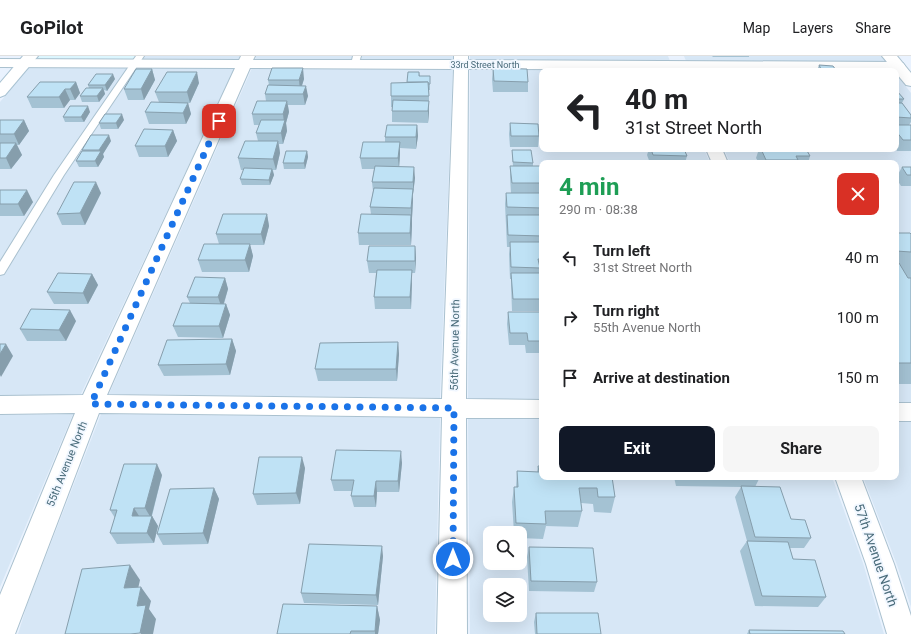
<!DOCTYPE html>
<meta charset="utf-8">
<style>
:root{--surface:#fff;--page:#f6f6f6;--text:#202124;--muted:#757577;--line:#e0e0e0;--accent:#111827}
body{margin:0;font-family:Roboto,sans-serif;background:var(--page);color:var(--text);height:100vh;display:flex;flex-direction:column;font-size:15px;white-space:nowrap}
*{box-sizing:border-box;margin:0}
p{font-size:13px;color:var(--muted)}
.icon{flex:none;width:22px;height:22px;fill:none;stroke:currentColor;stroke-width:2;stroke-linecap:round;stroke-linejoin:round}
.map{position:relative;flex:1;overflow:hidden}
.sheet{position:absolute;left:539px;top:104px;width:360px;height:320px;display:flex;flex-direction:column;background:var(--surface);border-radius:8px;box-shadow:0 4px 16px #0002}
.sheet>*{flex:none}
.guide{position:absolute;left:539px;top:12px;width:360px;height:84px;border-radius:8px;box-shadow:0 4px 16px #0002;background:#fff;color:var(--text);overflow:hidden}
.controls{position:absolute;left:483px;top:470px;display:grid;gap:8px}
.controls a{display:grid;place-items:center;width:44px;height:44px;border-radius:8px;background:var(--surface);box-shadow:0 4px 16px #0002;font-size:20px}
.pin{position:absolute;display:grid;place-items:center;width:34px;height:34px;color:#fff;margin:-17px;border-radius:8px;box-shadow:0 2px 6px #0006}
.me{position:absolute;width:44px;margin:-22px;rotate:0deg;stroke-linejoin:round;filter:drop-shadow(0 0 3px #0008)}
.turn{display:flex;align-items:center;gap:14px;height:84px;padding:0 20px;font-size:18px}
.turn .icon{width:52px;height:52px;stroke-width:2.5}
.turn b{display:block;font-size:28px;line-height:34px}
.round{display:grid;place-items:center;flex:none;width:42px;height:42px;border-radius:8px;background:var(--page)}
.summary{display:flex;align-items:center;justify-content:space-between;height:68px;padding:0 20px}
h1{font-size:24px;font-weight:700;line-height:30px;color:#1e9e55}
.button{display:flex;gap:8px;margin-top:auto;padding:8px 20px}
.button a{flex:1;height:46px;border-radius:8px;background:var(--accent);color:#fff;font-size:16px;font-weight:700;line-height:46px;text-align:center}
.button a+a{background:var(--page);color:var(--text)}
ul{padding:0;list-style:none}
li{display:flex;align-items:center;gap:12px;height:60px;padding:0 20px}
li div{flex:1}
li b{display:block;font-size:15px}
li em{font-style:normal}
header{display:flex;align-items:center;gap:24px;box-sizing:border-box;height:56px;padding:0 20px;background:var(--surface);border-bottom:1px solid var(--line)}
header strong{font-size:19px}
nav{display:flex;gap:22px;margin-inline-start:auto;font-size:14px}
.map>svg:first-child{display:block}
.residential{fill:#d7e7f6;fill-rule:evenodd}
.commercial{fill:#dcf6fe}
.lines{fill:none;stroke-linecap:round;stroke-linejoin:round}
.service-casing{stroke:#aac1cf;stroke-width:2}
.minor-casing{stroke:#aac1cf;stroke-width:2}
.tertiary-casing{stroke:#aac1cf;stroke-width:2}
.secondary-casing{stroke:#a8c2d2;stroke-width:2}
.service{fill:#fff;fill-rule:evenodd}
.minor{fill:#fff;fill-rule:evenodd}
.tertiary{fill:#fff;fill-rule:evenodd}
.secondary{fill:#fff;fill-rule:evenodd}
.wall{fill:#a4c2d3}
.shaded-wall{fill:#869eac}
.building{fill:#bfe2f5;stroke:#869eac}
.route{stroke:#1a73e8;stroke-width:7;stroke-dasharray:0 12.6}
.labels{text-anchor:middle;dominant-baseline:central;stroke-width:3.5;stroke-linejoin:round;paint-order:stroke}
.far-street-label{font-size:9px;fill:#4a6c7b;stroke:#f1f7ff}
.street-label{font-size:11px;fill:#4a6c7b;stroke:#f1f7ff}
.near-street-label{font-size:13px;fill:#4a6c7b;stroke:#f1f7ff}
</style>
<header>
<strong>GoPilot</strong>
<nav><a>Map</a><a>Layers</a><a>Share</a></nav>
</header>
<div class="map">
<svg width="911" height="578" viewBox="0 0 911 578">
<rect width="100%" height="100%" fill="#e9f2fe"/>
<g class="residential">
<path d="M141,0H240L238,4H139Z"/>
<path d="M256,0H453V5L255,4Z"/>
<path d="M470,0H668L670,5H470Z"/>
<path d="M684,0H881L886,6L686,5Z"/>
<path d="M30,11H235L81,338L0,340V46Z"/>
<path d="M252,12H453L440,342L109,338Z"/>
<path d="M470,12L673,13V15H542V93H704L710,107H542V343H468Z"/>
<path d="M689,13H892L893,15H691Z"/>
<path d="M896,18L911,37V346H896V107H730L724,93H896Z"/>
<path d="M73,358L0,531V359Z"/>
<path d="M101,358L440,362L435,578H18L27,549Z"/>
<path d="M468,362L542,363V421H832L863,507L884,578H470ZM490,477H520V507H490ZM490,529H520V559H490Z"/>
<path d="M896,366H911V551L897,509L863,421H896Z"/>
</g>
<path class="commercial" d="M39,0H141L139,4L36,3Z"/>
<g class="lines">
<g class="service-casing">
<g id="service">
<path d="M136,0H144L64,119L4,218L0,219V206L54,119Z"/>
<path d="M353,0H361L358,10L351,8Z"/>
</g>
</g>
<g class="minor-casing">
<g id="minor">
<path d="M241,0H255L253,4H454V0H468V4L898,6L903,7L905,10L903,13L898,14L468,13L466,343L542,344V362H466L467,578H437L442,361L99,357L15,578H0V539L75,357L0,358V340L83,339L235,12L0,11V3L239,4ZM250,12L454,13L442,343L107,339Z"/>
<path d="M706,93H722L728,107H712Z"/>
<rect x="896" y="347" width="15" height="18"/>
<path d="M835,421H861L894,508L911,560V578H887L866,508Z"/>
</g>
</g>
<g class="tertiary-casing">
<path id="tertiary" d="M882,0H897L911,17V30L906,29Z"/>
</g>
<g class="secondary-casing">
<path id="secondary" d="M23,0H38L5,39L0,41V27Z"/>
</g>
<use href="#service" class="service"/>
<use href="#minor" class="minor"/>
<use href="#tertiary" class="tertiary"/>
<use href="#secondary" class="secondary"/>
</g>
<g class="wall">
<path d="M712,0H749V1H713Z"/>
<path d="M819,9L836,14L875,15H817Z"/>
<path d="M493,12L528,26V36H493L492,23Z"/>
<path d="M152,13L155,24L144,44H128L124,33Z"/>
<path d="M419,16L420,20L430,26V34H429V56L428,67L392,66V51H391V40Z"/>
<path d="M115,23L107,35L104,34L105,38L99,46H82L80,40L89,32L88,29Z"/>
<path d="M304,23L302,30L308,40L305,49H288L289,56L286,67L287,75L283,88H279L280,97L276,114H273L274,119L270,129H242L240,123L244,114H241L238,102L258,85L256,77L259,69H254L252,58L266,45L265,38L269,29L268,24Z"/>
<path d="M76,26L80,37L75,44H70L64,52H32L27,41Z"/>
<path d="M199,27L190,47H188L191,58L186,68H149L145,56L159,46L155,36Z"/>
<path d="M896,34L904,43L902,47L911,59V66L909,69H911V95H897L896,93Z"/>
<path d="M90,56L84,66H65L63,61Z"/>
<path d="M0,64H24L29,75L19,89H17L22,99L11,113H0Z"/>
<path d="M124,64L118,73H101L99,67Z"/>
<path d="M510,67L539,80L538,91H510L509,78Z"/>
<path d="M417,69L418,80L416,93L400,92V98L399,111L415,122L413,138V144L412,162V170L411,189H359L358,177L371,158L370,151L373,135L372,126L374,113H362L360,102L385,86V81Z"/>
<path d="M173,74L177,85L168,101H139L135,90Z"/>
<path d="M111,85L103,98L104,101L98,111H79L76,105L82,95V94Z"/>
<path d="M649,93H684L687,100L685,107H650L647,99Z"/>
<path d="M759,93H806L810,100L808,107H759L756,102Z"/>
<path d="M512,94L533,107V110H542V215H539V217H542V255H512L511,229V223H510L509,198L510,191H507L505,148L506,137H511L510,121V110H513L512,100Z"/>
<path d="M307,95L308,101L305,113H284L283,107Z"/>
<path d="M902,111H911V130H901L896,122Z"/>
<path d="M0,134L33,146L24,160H0Z"/>
<path d="M101,137L85,169H62L57,158Z"/>
<path d="M267,158L269,170L264,189H250L253,200L249,216H202L198,204L219,188L216,178Z"/>
<path d="M896,177L911,178V328H896Z"/>
<path d="M415,190L416,202L415,217H412V225L411,253H375L374,241L376,217H369L367,205Z"/>
<path d="M92,218L98,229L88,248H54L47,236Z"/>
<path d="M225,222L228,233L224,248H226L230,259L223,282L178,281L173,270L190,247L187,241Z"/>
<path d="M508,256H542V297H526L525,289H509L507,268Z"/>
<path d="M76,265L66,285H27L20,273Z"/>
<path d="M232,283L236,295L230,319L164,320L158,309Z"/>
<path d="M398,286L399,298L397,325H318L315,313Z"/>
<path d="M402,407L399,436H377L376,451H354L351,440L352,435H334L331,424Z"/>
<path d="M538,410L612,421L615,441L611,457L594,456L593,448L581,447L582,455L578,471L546,470L543,483L520,482V477H514L512,446L514,431H516L517,415L537,416Z"/>
<path d="M305,412L300,448L257,449L253,438Z"/>
<path d="M162,419L152,460L158,470L154,487L117,488L110,477L115,462L110,454Z"/>
<path d="M674,421H760L755,431L811,482L804,492H790L793,503L826,541L818,551L755,550L740,495L747,485L735,441L741,431L676,430Z"/>
<path d="M214,432L219,443L208,488L163,489L157,478Z"/>
<path d="M529,491L597,526L594,536L529,535L527,501Z"/>
<path d="M383,500L378,549L304,547L301,537Z"/>
<path d="M377,550L380,564L378,578H277Z"/>
<path d="M536,557L601,578H535L534,566Z"/>
<path d="M749,574L845,578H747Z"/>
</g>
<g class="shaded-wall">
<path d="M303,12L304,23L300,35L299,24Z"/>
<path d="M152,13L155,24L144,44L141,33Z"/>
<path d="M197,16L199,27L190,47L187,36Z"/>
<path d="M113,18L115,23L107,35L105,29Z"/>
<path d="M76,26L80,37L75,44L70,33Z"/>
<path d="M306,30L308,40L305,49L303,38Z"/>
<path d="M103,32L105,38L99,46L97,40Z"/>
<path d="M65,33L70,44L64,52L59,41Z"/>
<path d="M287,45L289,56L286,67L287,75L283,88L281,77L284,67L283,58Z"/>
<path d="M429,45V56L428,67V55Z"/>
<path d="M188,47L191,58L186,68L183,57Z"/>
<path d="M88,50L90,56L84,66L81,61Z"/>
<path d="M122,58L124,64L118,73L116,67Z"/>
<path d="M24,64L29,75L19,89L14,78Z"/>
<path d="M417,69L418,80L416,93V81Z"/>
<path d="M173,74L177,85L168,101L165,90Z"/>
<path d="M109,79L111,85L103,98L104,101L98,111L95,105L100,97L99,94Z"/>
<path d="M278,85L280,97L276,114L273,103Z"/>
<path d="M400,86V98L399,113L398,102Z"/>
<path d="M16,87L22,99L11,113L6,102Z"/>
<path d="M307,95L308,101L305,113L304,107Z"/>
<path d="M414,111L415,122L413,138V126Z"/>
<path d="M272,113L274,119L270,129L269,124Z"/>
<path d="M96,126L101,137L85,169L80,157Z"/>
<path d="M413,133V144L412,162V170L411,189L410,177L411,160V152Z"/>
<path d="M27,134L33,146L24,160L18,148Z"/>
<path d="M267,158L269,170L264,189L261,178Z"/>
<path d="M250,188L253,200L249,216L245,204Z"/>
<path d="M415,190L416,202L415,217Z"/>
<path d="M412,214V225L411,253L410,241Z"/>
<path d="M92,218L98,229L88,248L83,237Z"/>
<path d="M225,222L228,233L222,253L218,241Z"/>
<path d="M226,248L230,259L223,282L219,270Z"/>
<path d="M70,254L76,265L66,285L59,274Z"/>
<path d="M232,283L236,295L230,319L226,308Z"/>
<path d="M398,286L399,298L397,325L396,313Z"/>
<path d="M6,288L13,300L1,321L0,319V298Z"/>
<path d="M401,395L402,407L399,436L398,425Z"/>
<path d="M302,401L305,412L300,448L296,437Z"/>
<path d="M157,408L162,419L151,462L145,452Z"/>
<path d="M376,425L377,436L376,451L374,440Z"/>
<path d="M214,432L219,443L208,488L203,477Z"/>
<path d="M134,452L141,463L132,460Z"/>
<path d="M152,460L158,470L154,487L147,477Z"/>
<path d="M382,490L383,500L378,549L376,539Z"/>
<path d="M130,509L140,524L135,546L124,532Z"/>
<path d="M141,531L151,545L149,553L156,563L153,578H141L140,577L137,550Z"/>
<path d="M377,550L380,564L378,578H375V575Z"/>
</g>
<g class="building">
<path d="M819,9L833,10L836,14L875,15H822Z"/>
<path d="M272,12H303L299,24H268Z"/>
<path d="M493,12L527,13L528,26L494,25Z"/>
<path d="M136,13H152L141,33H124Z"/>
<path d="M627,13H652L653,15H627Z"/>
<path d="M167,16H197L187,36H155Z"/>
<path d="M408,16H419V20H430V28H428V26H407Z"/>
<path d="M96,18H113L105,29H88Z"/>
<path d="M40,26H76L70,33H65L59,41H27Z"/>
<path d="M428,26L429,40H391V27Z"/>
<path d="M268,29L306,30L303,38H265Z"/>
<path d="M86,32H103L97,40H80Z"/>
<path d="M896,34L904,43H896Z"/>
<path d="M393,44L429,45L428,55H392Z"/>
<path d="M257,45H287L283,58H252Z"/>
<path d="M151,46L188,47L183,57L145,56Z"/>
<path d="M896,47H902L911,59V62L896,61Z"/>
<path d="M70,50H88L81,61H63Z"/>
<path d="M105,58H122L116,67H99Z"/>
<path d="M0,64H24L14,78H0Z"/>
<path d="M261,64H285L281,77H256Z"/>
<path d="M510,67L538,68L539,80H511Z"/>
<path d="M387,69H417L416,81H385Z"/>
<path d="M896,69H911V84H903L896,75Z"/>
<path d="M144,73L173,74L165,90H135Z"/>
<path d="M91,79H109L99,94H82Z"/>
<path d="M245,85H278L273,103L238,102Z"/>
<path d="M363,86H400L398,102H360Z"/>
<path d="M0,87H16L6,102H0Z"/>
<path d="M651,93H684L687,100L653,99Z"/>
<path d="M761,93H806L810,100H796L798,104H766Z"/>
<path d="M512,94H531L533,107L513,106Z"/>
<path d="M82,95H101L95,105H76Z"/>
<path d="M286,95H307L304,107H283Z"/>
<path d="M375,110L414,111L413,126H372Z"/>
<path d="M510,110H542V127H512Z"/>
<path d="M902,111H911V119H907Z"/>
<path d="M244,112L272,113L269,124L240,123Z"/>
<path d="M74,126H96L80,157L57,158Z"/>
<path d="M374,132L413,133L411,152L370,151Z"/>
<path d="M0,134H27L18,148H0Z"/>
<path d="M506,137H542V152L507,151Z"/>
<path d="M223,158H267L261,178H216Z"/>
<path d="M361,158L411,159L410,177H358Z"/>
<path d="M507,159H542V180L508,179Z"/>
<path d="M896,177H910L911,178V196L896,195Z"/>
<path d="M510,186H542V203H538L540,212L511,211Z"/>
<path d="M204,188H250L245,204H198Z"/>
<path d="M369,190H415V205H367Z"/>
<path d="M896,207H899L908,222H911V307H896Z"/>
<path d="M377,214H412L410,241H374Z"/>
<path d="M58,217L92,218L83,237L47,236Z"/>
<path d="M511,217H542V243H513Z"/>
<path d="M195,221L225,222L218,241H187Z"/>
<path d="M182,247L226,248L219,270H173Z"/>
<path d="M31,253L70,254L59,274L20,273Z"/>
<path d="M508,256H542V285H528L527,277H510Z"/>
<path d="M232,283L226,308L158,309L167,284Z"/>
<path d="M398,286L396,313H315L320,287Z"/>
<path d="M0,288H6L0,298Z"/>
<path d="M336,394L401,395L398,425H376L374,440H351L354,424H331Z"/>
<path d="M259,401H302L296,437L253,438Z"/>
<path d="M124,408H157L145,452H134L132,460H152L147,477H110L117,454H110Z"/>
<path d="M538,410H542V421H612L615,441H598L597,432H579L582,455H545L546,468L516,467L514,431H518L517,415L539,416Z"/>
<path d="M741,430L780,431L791,463L805,464L811,482L755,481Z"/>
<path d="M214,432L203,477L157,478L170,433Z"/>
<path d="M747,485L788,486L793,503L815,504L826,541L762,540Z"/>
<path d="M309,488L382,490L376,539L301,537Z"/>
<path d="M529,491L593,492L597,526L531,525Z"/>
<path d="M130,509L124,532L141,531L137,550L146,549L140,577L130,578H65L82,513Z"/>
<path d="M283,548L377,550L375,575H351L350,578H277Z"/>
<path d="M536,557H598L601,578H537Z"/>
<path d="M749,574L843,575L845,578H750Z"/>
</g>
<g class="lines">
<path class="route" d="M219,65L91,348L454,352L453,503"/>
</g>
<g class="labels">
<g class="far-street-label">
<text x="485" y="9">33rd Street North</text>
</g>
<g class="street-label">
<text transform="translate(455 289) rotate(-89)">56th Avenue North</text>
<text transform="translate(67 408) rotate(-68)">55th Avenue North</text>
</g>
<g class="near-street-label">
<text transform="translate(876 499) rotate(71)">57th Avenue North</text>
</g>
</g>
</svg>
<div class="controls">
<a><svg class="icon" aria-label="search" viewBox="0 0 24 24"><circle cx="10" cy="10" r="6"/><path d="M15 15l6 6"/></svg></a>
<a><svg class="icon" aria-label="layers" viewBox="0 0 24 24"><path d="M12 4l9 5-9 5-9-5zM3 14l9 5 9-5"/></svg></a>
</div>
<div class="pin" style="left:219px;top:65px;background:#d93025"><svg class="icon" aria-label="arrive" viewBox="0 0 24 24"><path d="M6 21V4h12l-3 4 3 4H6"/></svg></div>
<svg class="me" style="left:453px;top:503px" viewBox="-20 -20 40 40"><circle r="17" fill="#1a73e8" stroke="#fff" stroke-width="3"/><path d="M0-11L8 9 0 5-8 9z" fill="#fff"/></svg>
<div class="guide">
<div class="turn"><svg class="icon" aria-label="left" viewBox="0 0 24 24"><path d="M17 20v-9H6M10 6l-5 5 5 5"/></svg><div><b>40 m</b>31st Street North</div></div>
</div>
<section class="sheet">
<div class="summary"><div><h1>4 min</h1><p>290 m · 08:38</p></div><a class="round" style="background:#d93025;color:#fff"><svg class="icon" aria-label="close" viewBox="0 0 24 24"><path d="M6 6l12 12M18 6L6 18"/></svg></a></div>
<ul>
<li><svg class="icon" aria-label="left" viewBox="0 0 24 24"><path d="M17 20v-9H6M10 6l-5 5 5 5"/></svg><div><b>Turn left</b><p>31st Street North</p></div><em>40 m</em></li>
<li><svg class="icon" aria-label="right" viewBox="0 0 24 24"><path d="M7 20v-9h11M14 6l5 5-5 5"/></svg><div><b>Turn right</b><p>55th Avenue North</p></div><em>100 m</em></li>
<li><svg class="icon" aria-label="arrive" viewBox="0 0 24 24"><path d="M6 21V4h12l-3 4 3 4H6"/></svg><div><b>Arrive at destination</b></div><em>150 m</em></li>
</ul>
<div class="button"><a>Exit</a><a>Share</a></div>
</section>
</div>
